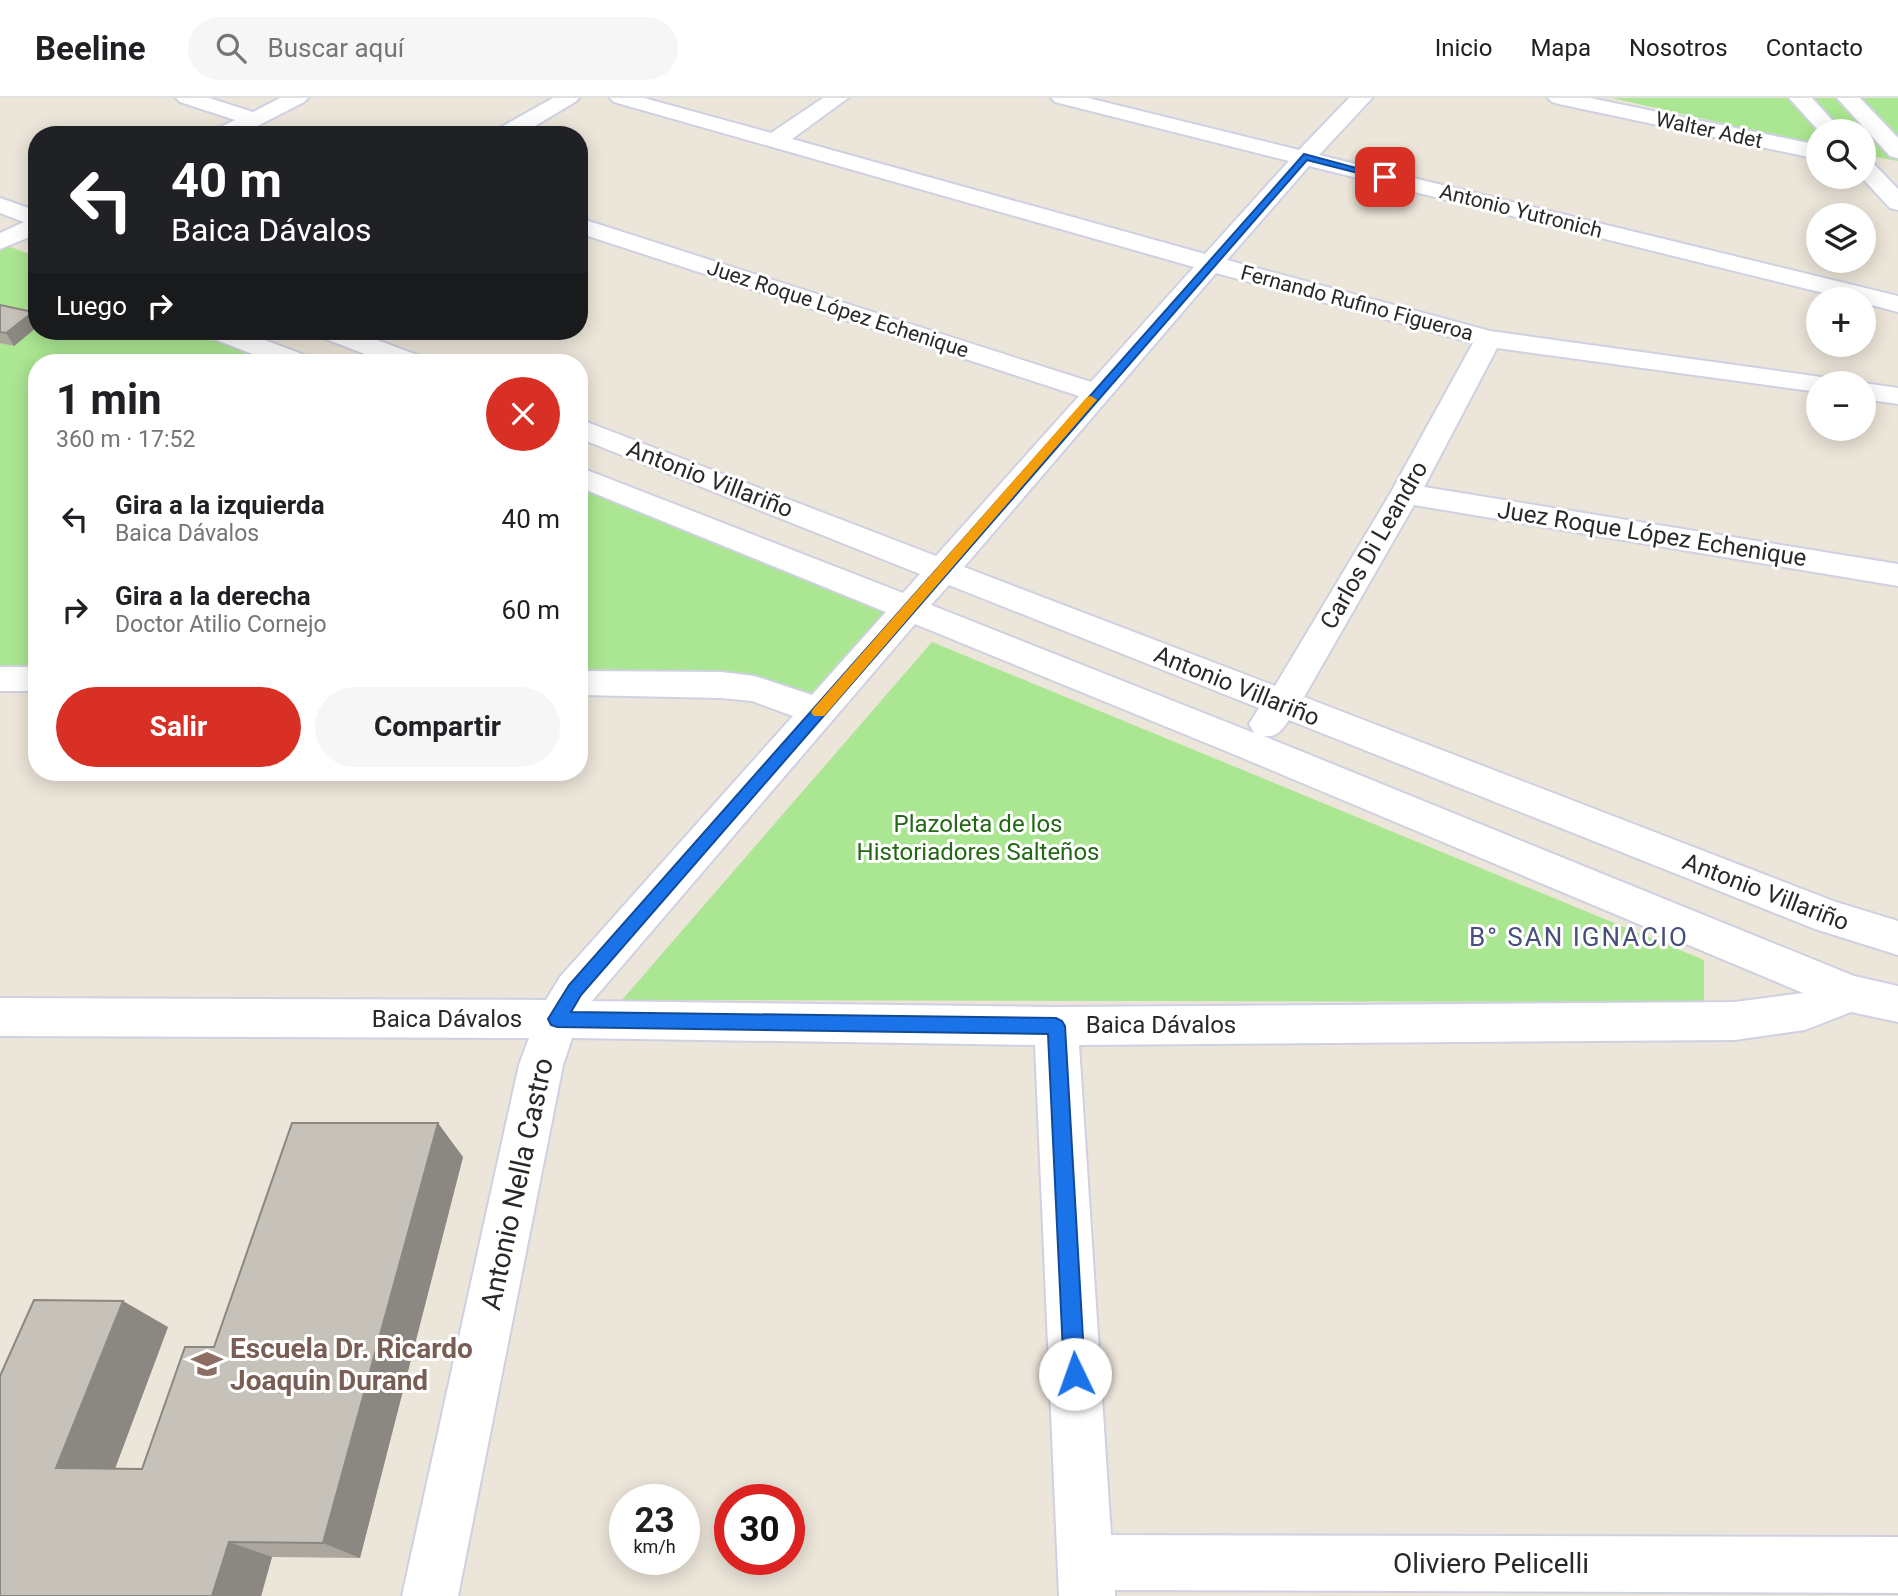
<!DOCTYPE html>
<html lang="es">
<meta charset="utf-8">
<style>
:root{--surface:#fff;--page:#f6f6f6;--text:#202124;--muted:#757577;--line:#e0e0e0;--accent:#d93025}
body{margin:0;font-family:Roboto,sans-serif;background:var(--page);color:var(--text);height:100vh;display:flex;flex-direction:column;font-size:26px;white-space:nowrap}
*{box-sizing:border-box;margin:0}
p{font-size:23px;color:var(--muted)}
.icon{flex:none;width:38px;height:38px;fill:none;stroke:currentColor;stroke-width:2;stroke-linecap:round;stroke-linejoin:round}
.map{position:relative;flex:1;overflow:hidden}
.drawer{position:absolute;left:28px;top:256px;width:560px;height:427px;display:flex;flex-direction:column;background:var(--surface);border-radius:28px;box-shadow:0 4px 18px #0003}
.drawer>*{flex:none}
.guide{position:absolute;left:28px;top:28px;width:560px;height:214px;border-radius:28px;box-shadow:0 4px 18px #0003;background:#202124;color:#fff;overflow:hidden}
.controls{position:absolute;left:1806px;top:21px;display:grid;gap:14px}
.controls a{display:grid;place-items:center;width:70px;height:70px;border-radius:50%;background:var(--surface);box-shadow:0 4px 18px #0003;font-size:35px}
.speed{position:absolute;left:609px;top:1386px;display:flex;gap:14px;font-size:35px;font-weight:700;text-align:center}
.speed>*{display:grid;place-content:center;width:91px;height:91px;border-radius:50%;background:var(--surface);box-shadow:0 4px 18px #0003;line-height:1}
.speed small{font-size:18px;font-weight:400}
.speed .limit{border:10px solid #d22;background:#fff;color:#111}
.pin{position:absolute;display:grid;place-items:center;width:60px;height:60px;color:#fff;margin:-30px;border-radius:14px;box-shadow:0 4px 10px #0006}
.me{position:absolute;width:77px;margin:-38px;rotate:357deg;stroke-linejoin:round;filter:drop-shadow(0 0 5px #0008)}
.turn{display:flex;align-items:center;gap:24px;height:147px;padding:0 28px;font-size:32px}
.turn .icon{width:91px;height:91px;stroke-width:2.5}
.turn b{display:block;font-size:49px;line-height:60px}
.then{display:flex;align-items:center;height:66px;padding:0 28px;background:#0003;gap:14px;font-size:26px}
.round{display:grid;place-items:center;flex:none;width:74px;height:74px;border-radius:37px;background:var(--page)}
.head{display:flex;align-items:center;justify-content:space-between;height:119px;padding:0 28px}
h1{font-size:42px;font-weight:700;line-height:52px}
.primary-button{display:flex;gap:14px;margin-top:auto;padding:14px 28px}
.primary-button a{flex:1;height:80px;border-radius:42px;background:var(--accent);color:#fff;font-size:28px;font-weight:700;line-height:80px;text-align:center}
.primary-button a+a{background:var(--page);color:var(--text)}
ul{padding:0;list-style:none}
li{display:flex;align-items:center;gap:21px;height:91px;padding:0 28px}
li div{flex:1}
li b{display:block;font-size:26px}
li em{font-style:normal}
header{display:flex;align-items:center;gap:42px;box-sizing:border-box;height:98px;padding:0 35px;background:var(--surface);border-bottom:2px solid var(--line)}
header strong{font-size:33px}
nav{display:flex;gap:38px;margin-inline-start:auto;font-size:24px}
.search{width:490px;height:63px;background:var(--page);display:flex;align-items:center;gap:18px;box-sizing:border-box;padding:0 24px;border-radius:38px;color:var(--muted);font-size:26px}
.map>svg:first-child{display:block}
.green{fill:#abe692}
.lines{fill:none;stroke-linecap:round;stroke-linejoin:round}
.minor-casing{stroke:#cfd1e3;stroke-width:4}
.minor{fill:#fff;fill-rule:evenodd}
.wall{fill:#aba79f}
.shaded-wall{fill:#8b8882}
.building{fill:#c7c2b9;stroke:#8b8882;stroke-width:2}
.route{fill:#1a73e8;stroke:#114b97;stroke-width:2}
.slow{fill:#f59e0b}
.labels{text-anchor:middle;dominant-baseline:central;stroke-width:6;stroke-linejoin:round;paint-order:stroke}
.far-street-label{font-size:21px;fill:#292929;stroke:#fff}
.street-label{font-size:24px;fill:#292929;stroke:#fff}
.park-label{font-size:24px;fill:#236915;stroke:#fff}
.neighbourhood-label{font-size:26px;letter-spacing:2px;fill:#474e7c;stroke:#fff}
.near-street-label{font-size:28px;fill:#292929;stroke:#fff}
.near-education-label{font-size:28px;font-weight:bold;fill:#785e54;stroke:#fff;text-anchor:start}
</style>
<header>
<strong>Beeline</strong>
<div class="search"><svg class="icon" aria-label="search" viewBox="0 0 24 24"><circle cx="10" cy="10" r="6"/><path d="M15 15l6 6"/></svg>Buscar aquí</div>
<nav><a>Inicio</a><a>Mapa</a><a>Nosotros</a><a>Contacto</a></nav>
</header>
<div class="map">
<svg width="1898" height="1498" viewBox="0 0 1898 1498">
<rect width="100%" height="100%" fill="#ece5d9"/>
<g class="green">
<path d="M1612,0H1898V63L1864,57V33H1818V47Z"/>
<path d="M0,145L37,159V233H219L297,264H37V584H0Z"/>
<path d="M579,378L907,510L819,613L721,587L579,586Z"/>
<path d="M932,544L1704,862V904L622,902Z"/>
</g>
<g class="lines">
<g class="minor-casing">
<g id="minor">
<path d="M176,0H209L253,14L280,0H308L304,4L240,37H211L214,32L235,22L180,4Z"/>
<path d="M553,0H579L575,4L520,37H493L496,32Z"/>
<path d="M610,0H644L771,35L823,0H848L792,41L1205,156L1289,63L1055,4L1051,0H1088L1299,52L1349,0H1372L1319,57L1898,198V214L1864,205V201H1848L1309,68L1227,162L1490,233L1828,280L1831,285H1818V294L1497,250L1424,389L1898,466V488L1414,407L1304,599L1836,804L1898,823V857L1815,831L1289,622C1282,632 1275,642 1261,637L1854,878L1898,888V924L1851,914L1805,932L1735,942L1079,947L1111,1437L1898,1439V1495L1115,1492V1498H1059L1035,947L572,940L563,967L458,1498H402L519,967L529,940L0,938V900L546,902L560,879L793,618L752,603L721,600L579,597V573L721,574L754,578L812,597L886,514L579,389V369L903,495L920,476L579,340V321L936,458L1079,298L579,135V120L1091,284L1194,169L614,4ZM1216,175L1473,245L1390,396L1275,588L964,469ZM949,487L1259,610L1249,626L1254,635L931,507ZM915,526L1238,658L1803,895L1735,904L1056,909L592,903Z"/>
<path d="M1548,0H1590L1818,47V61L1559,6L1552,4Z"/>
<path d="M1789,0H1812L1842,33H1819Z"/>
<path d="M1837,0H1860L1898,40V60L1890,58Z"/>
<path d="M1864,62L1872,64L1898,91V112L1890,110L1861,79H1864Z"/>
<path d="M0,100L37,113V136L0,151V135L24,124L0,115Z"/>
<path d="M205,233H241L307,258L311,264H273L209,239Z"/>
<path d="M316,233H353L420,258L424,264H386L320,239Z"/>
<path d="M1862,285H1864L1898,290V306L1864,301V285Z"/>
<rect x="0" y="569" width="37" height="24"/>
</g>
</g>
<use href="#minor" class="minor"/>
</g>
<g class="wall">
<path d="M0,207L33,214L37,220V229L14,248L0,245Z"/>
<path d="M463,1059L360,1460L272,1459L261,1498H0L168,1229L115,1371H142L214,1249Z"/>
</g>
<g class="shaded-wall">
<path d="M33,214L37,220V229L14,248L6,235Z"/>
<path d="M438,1025L463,1059L360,1460L323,1445Z"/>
<path d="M123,1203L168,1229L108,1389L56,1370Z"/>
<path d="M229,1444L272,1459L261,1498H212Z"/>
</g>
<g class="building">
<path d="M0,207L33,214L6,235L0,234Z"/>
<path d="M292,1025H438L323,1445L229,1444L212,1498H0V1278L34,1202L123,1203L56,1370L142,1371L185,1249H214Z"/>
</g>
<path class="route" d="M1304,56L1390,79L1385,82L1307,62L581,897L571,914L1056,920L1062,923L1065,928L1085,1276L1082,1284L1075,1287L1067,1284L1064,1276L1048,936L557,929L551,927L548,921L569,887Z"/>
<path class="slow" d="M1091,298L1097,302L1095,304L824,618H814L811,614L814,610L1087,299Z"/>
<defs>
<g id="school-bare" transform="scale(2.415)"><path d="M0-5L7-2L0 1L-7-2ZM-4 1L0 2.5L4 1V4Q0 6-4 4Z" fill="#8d6e63" stroke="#fff" stroke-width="2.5" paint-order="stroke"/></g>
</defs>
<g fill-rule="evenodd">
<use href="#school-bare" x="207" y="1266"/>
</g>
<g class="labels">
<g class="far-street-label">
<text transform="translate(1709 32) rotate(12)">Walter Adet</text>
<text transform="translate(1521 113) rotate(14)">Antonio Yutronich</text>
<text transform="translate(1357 205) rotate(15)">Fernando Rufino Figueroa</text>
<text transform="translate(838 211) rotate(18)">Juez Roque López Echenique</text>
</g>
<g class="street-label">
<text transform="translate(710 381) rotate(21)">Antonio Villariño</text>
<text transform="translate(1652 436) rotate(9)">Juez Roque López Echenique</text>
<text transform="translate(1374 447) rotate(-60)">Carlos Di Leandro</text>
<text transform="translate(1237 588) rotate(22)">Antonio Villariño</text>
<text transform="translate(1766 794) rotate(21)">Antonio Villariño</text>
<text x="447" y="921">Baica Dávalos</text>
<text x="1161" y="927">Baica Dávalos</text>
</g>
<g class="park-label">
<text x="978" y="726">Plazoleta de los<tspan x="978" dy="28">Historiadores Salteños</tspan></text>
</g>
<g class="neighbourhood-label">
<text x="1579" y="839">B° SAN IGNACIO</text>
</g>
<g class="near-street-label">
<text transform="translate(517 1086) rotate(-78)">Antonio Nella Castro</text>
<text x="1491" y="1465">Oliviero Pelicelli</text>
</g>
<g class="near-education-label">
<text x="230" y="1250">Escuela Dr. Ricardo<tspan x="230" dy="32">Joaquin Durand</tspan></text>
</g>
</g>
</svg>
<div class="controls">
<a><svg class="icon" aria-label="search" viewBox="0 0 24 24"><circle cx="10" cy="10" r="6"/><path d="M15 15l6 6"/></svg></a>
<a><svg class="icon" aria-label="layers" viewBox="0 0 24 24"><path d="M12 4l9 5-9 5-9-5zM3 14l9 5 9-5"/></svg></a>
<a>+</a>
<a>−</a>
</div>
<div class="speed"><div>23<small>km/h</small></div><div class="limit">30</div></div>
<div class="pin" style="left:1385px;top:79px;background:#d93025"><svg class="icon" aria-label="arrive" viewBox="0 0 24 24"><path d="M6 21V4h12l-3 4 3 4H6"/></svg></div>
<svg class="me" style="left:1075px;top:1276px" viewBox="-20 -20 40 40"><circle r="19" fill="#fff"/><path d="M0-13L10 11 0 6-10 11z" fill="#1a73e8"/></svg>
<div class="guide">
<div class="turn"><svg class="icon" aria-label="left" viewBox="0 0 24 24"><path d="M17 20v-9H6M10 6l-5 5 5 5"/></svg><div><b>40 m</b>Baica Dávalos</div></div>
<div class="then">Luego<svg class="icon" aria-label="right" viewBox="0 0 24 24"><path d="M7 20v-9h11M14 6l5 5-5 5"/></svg></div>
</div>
<section class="drawer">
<div class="head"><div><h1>1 min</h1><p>360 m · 17:52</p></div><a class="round" style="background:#d93025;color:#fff"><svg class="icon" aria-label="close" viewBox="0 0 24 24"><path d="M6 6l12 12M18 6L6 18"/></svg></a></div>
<ul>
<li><svg class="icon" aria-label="left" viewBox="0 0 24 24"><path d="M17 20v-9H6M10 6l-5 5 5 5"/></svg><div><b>Gira a la izquierda</b><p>Baica Dávalos</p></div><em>40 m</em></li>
<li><svg class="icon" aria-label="right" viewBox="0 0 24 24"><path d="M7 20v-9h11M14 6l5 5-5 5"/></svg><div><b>Gira a la derecha</b><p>Doctor Atilio Cornejo</p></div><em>60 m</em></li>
</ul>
<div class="primary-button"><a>Salir</a><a>Compartir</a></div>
</section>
</div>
